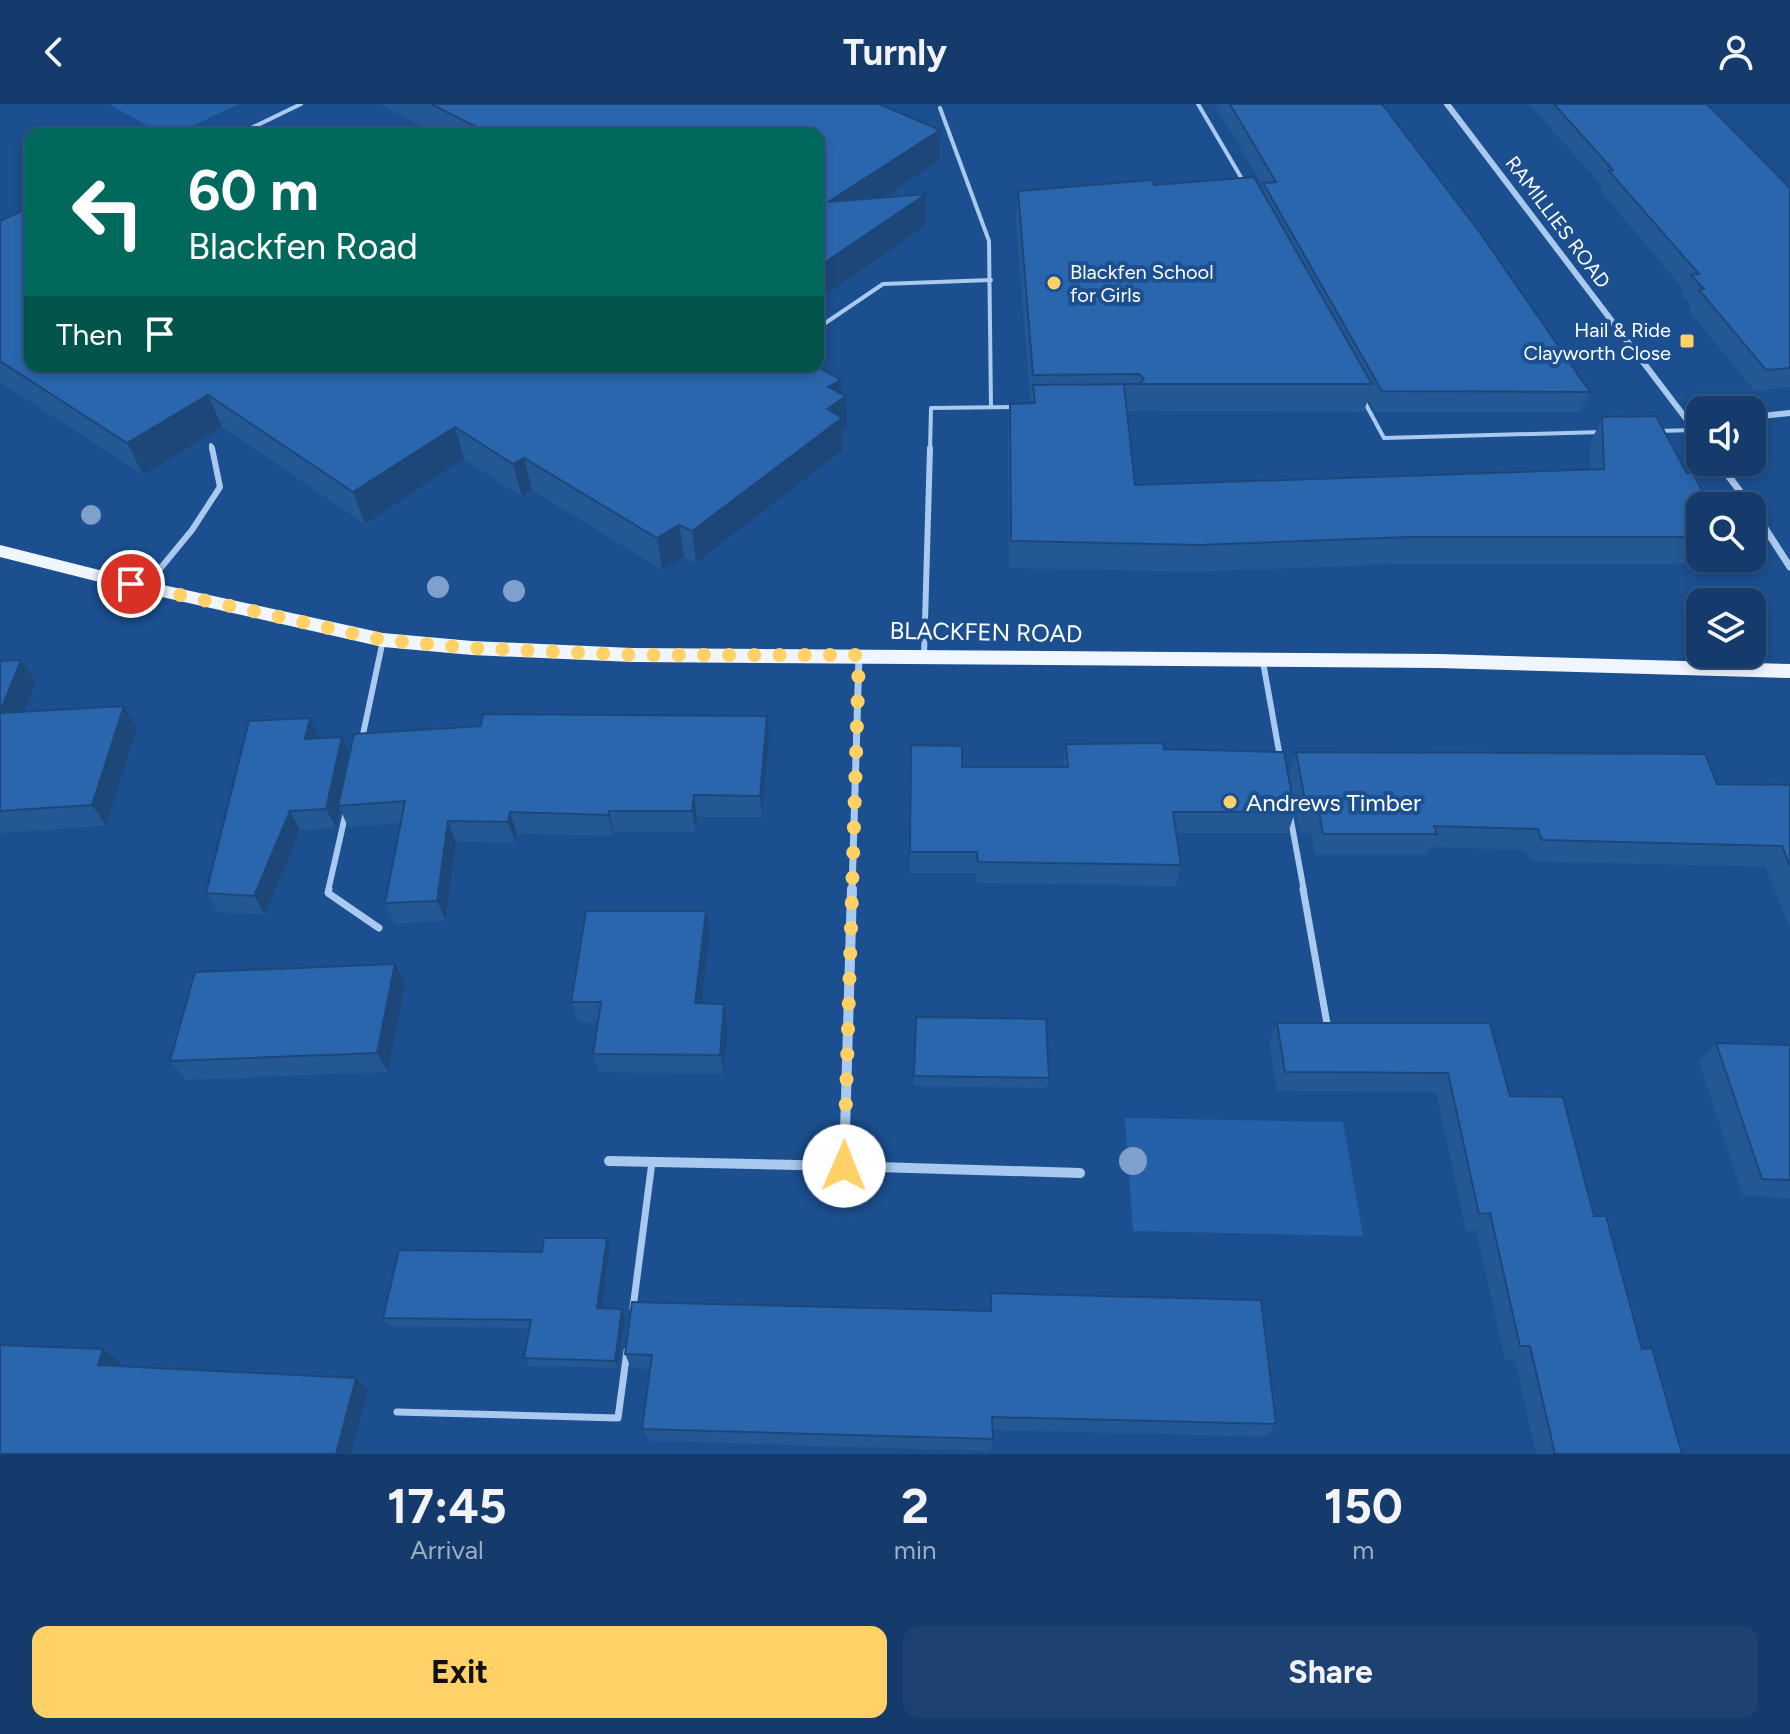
<!DOCTYPE html>
<style>
:root{--surface:#143b6b;--page:#1d4271;--text:#f1f3f6;--muted:#9dadc1;--line:#33557e;--accent:#ffd166}
body{margin:0;font-family:Figtree,sans-serif;background:var(--page);color:var(--text);height:100vh;display:flex;flex-direction:column;font-size:30px;white-space:nowrap}
*{box-sizing:border-box;margin:0}
p{font-size:26px;color:var(--muted)}
.icon{flex:none;width:44px;height:44px;fill:none;stroke:currentColor;stroke-width:2;stroke-linecap:round;stroke-linejoin:round}
.map{position:relative;height:1350px;overflow:hidden}
.details{display:flex;flex-direction:column;background:var(--surface);flex:1}
.details>*{flex:none}
.banner{position:absolute;left:24px;top:24px;width:800px;height:244px;border-radius:16px;box-shadow:0 4px 12px #0003,0 0 0 2px var(--line);background:#00695c;color:#fff;overflow:hidden}
.buttons{position:absolute;left:1686px;top:292px;display:grid;gap:16px}
.buttons a{display:grid;place-items:center;width:80px;height:80px;border-radius:16px;background:var(--surface);box-shadow:0 4px 12px #0003,0 0 0 2px var(--line);font-size:40px}
.pin{position:absolute;display:grid;place-items:center;width:68px;height:68px;color:#fff;margin:-34px;border:4px solid #fff;border-radius:50%;box-shadow:0 2px 8px #0007}
.me{position:absolute;width:88px;margin:-44px;rotate:1deg;stroke-linejoin:round;filter:drop-shadow(0 0 6px #0008)}
.turn{display:flex;align-items:center;gap:28px;height:168px;padding:0 32px;font-size:36px}
.turn .icon{width:104px;height:104px;stroke-width:2.5}
.turn b{display:block;font-size:56px;line-height:68px}
.then{display:flex;align-items:center;height:76px;padding:0 32px;background:#0003;gap:16px;font-size:30px}
.eta{display:flex;justify-content:space-evenly;align-items:center;height:136px;text-align:center}
.eta b{font-size:48px;font-weight:700;line-height:56px}
.cta{display:flex;gap:16px;margin-top:auto;padding:16px 32px}
.cta a{flex:1;height:92px;border-radius:16px;background:var(--accent);color:#111;font-size:32px;font-weight:700;line-height:92px;text-align:center}
.cta a+a{background:var(--page);color:var(--text)}
header{display:flex;justify-content:space-between;align-items:center;height:104px;padding:0 32px;background:var(--surface);font-size:36px;font-weight:700}
.map>svg:first-child{display:block}
.green{fill:#2461a8}
.lines{fill:none;stroke-linecap:round;stroke-linejoin:round}
.lane-far2{stroke:#a9c9ee;stroke-width:4}
.lane-far1{stroke:#a9c9ee;stroke-width:6}
.lane{stroke:#a9c9ee;stroke-width:7}
.street-far2{stroke:#a9c9ee;stroke-width:6}
.street-far1{stroke:#a9c9ee;stroke-width:7}
.street{stroke:#a9c9ee;stroke-width:10}
.primary{fill:#f0f6ff;fill-rule:evenodd}
.tree{fill:#7ea0ca}
.wall{fill:#245895}
.shaded-wall{fill:#1d4779}
.building{fill:#2a66ad;stroke:#1d4779;stroke-width:2}
.route{stroke:#ffd166;stroke-width:14;stroke-dasharray:0 25.2}
.poi-dot{fill:#ffd166;stroke:#1b4f8f;stroke-width:3}
.labels{text-anchor:middle;dominant-baseline:central;stroke-width:8;stroke-linejoin:round;paint-order:stroke}
.far-street-label{font-size:20px;fill:#fff;stroke:#1b4f8f}
.far-poi-label{font-size:20px;fill:#fff;stroke:#1b4f8f;text-anchor:start}
.street-label{font-size:24px;fill:#fff;stroke:#1b4f8f}
.poi-label{font-size:24px;fill:#fff;stroke:#1b4f8f;text-anchor:start}
</style>
<header><svg class="icon" aria-label="back" viewBox="0 0 24 24"><path d="M15 5l-7 7 7 7"/></svg>Turnly<svg class="icon" aria-label="person" viewBox="0 0 24 24"><circle cx="12" cy="8" r="4"/><path d="M4 21q1-7 8-7t8 7"/></svg></header>
<div class="map">
<svg width="1790" height="1350" viewBox="0 0 1790 1350">
<rect width="100%" height="100%" fill="#1b4f8f"/>
<g class="green">
<path d="M109,0H239L175,30H162Z"/>
<path d="M1125,1014L1343,1018L1363,1132L1133,1127Z"/>
</g>
<g class="lines">
<g class="lane-far2">
<path d="M1198,0L1245,80"/>
<path d="M940,4L989,137L991,303"/>
<path d="M239,30L301,0"/>
<path d="M818,224L883,180L991,176"/>
<path d="M1364,297L1384,334L1602,328"/>
<path d="M1657,327L1695,326"/>
<path d="M211,341L212,346"/>
<path d="M930,346L931,304L1016,303"/>
</g>
<g class="lane-far1">
<path d="M145,483L192,426L220,383L212,344"/>
<path d="M924,552L930,344"/>
<path d="M1263,558L1280,653"/>
<path d="M362,635L383,536"/>
<path d="M1290,711L1304,787"/>
<path d="M328,787L346,708"/>
</g>
<g class="lane">
<path d="M329,785L328,789L379,824"/>
<path d="M1303,785L1328,925"/>
<path d="M633,1204L652,1058"/>
<path d="M397,1308L618,1314L627,1247"/>
</g>
<g class="street-far2">
<path d="M1447,0L1700,333"/>
<path d="M1752,313L1790,309"/>
</g>
<g class="street-far1">
<path d="M1718,358L1751,402"/>
<path d="M1752,404L1790,463"/>
<path d="M852,787L859,551"/>
</g>
<g class="street">
<path d="M852,785L844,1062L1080,1069"/>
<path d="M609,1057L844,1062"/>
</g>
<path class="primary" d="M0,441L131,474L383,529L472,537L632,544L1439,550L1790,560V574L1439,564L632,558L472,551L383,543L131,486L0,453Z"/>
</g>
<g class="tree">
<circle cx="91" cy="411" r="10"/>
<circle cx="438" cy="483" r="11"/>
<circle cx="514" cy="487" r="11"/>
<circle cx="1133" cy="1057" r="14"/>
</g>
<g class="wall">
<path d="M379,0H879L939,57L884,94L926,90L925,122L818,196V30H437Z"/>
<path d="M1214,0H1382L1590,288L1581,308H1375L1368,295L1364,308L1127,307L1135,381L1590,366V340L1602,313L1700,402V454H1713L1709,460H1398L1195,468L1009,464L1008,327L1010,300L1032,299V298H1030L1016,114L1018,87L1154,81L1262,87L1263,82Z"/>
<path d="M1529,0H1707L1790,84V283L1755,287L1689,207L1691,202L1682,192L1684,186L1600,86L1602,82Z"/>
<path d="M0,117L842,290L846,292L847,324L842,327L843,346L696,459L684,453L662,466L532,386L522,393L464,355L365,420L222,323L143,371L0,278Z"/>
<path d="M0,557L36,578L24,607L137,624L106,722L0,729Z"/>
<path d="M342,633L350,649L769,634L762,713H697L696,728H614V732L517,730L515,739L456,738L446,817L395,820L385,799L401,719L348,723L340,705L336,724L300,726L265,811L218,808L206,789L319,634Z"/>
<path d="M1066,640L1164,645L1295,708L1288,729H1177L1181,761L1176,782L976,779V769H910L911,641L962,663H1063Z"/>
<path d="M1296,648L1717,680L1790,681V824L1765,763L1530,757L1526,746L1430,743L1426,751H1315L1311,729H1300L1289,670Z"/>
<path d="M710,828L701,899L724,900L728,919L724,970L599,968L593,950L598,918H578L571,898Z"/>
<path d="M395,860L405,880L388,968L186,976L170,957Z"/>
<path d="M916,913L1049,974L1047,984L914,982Z"/>
<path d="M1277,919H1490L1510,992L1594,1112L1642,1245L1682,1350H1536L1515,1257L1505,1256L1476,1126L1466,1127L1436,988L1277,987L1269,938Z"/>
<path d="M1716,939L1790,941V1094L1743,1092L1699,958Z"/>
<path d="M610,1142L602,1204L622,1205L625,1213L618,1264L529,1262L524,1254L529,1224L389,1222L383,1214L542,1148Z"/>
<path d="M991,1189L1276,1320L1266,1333L993,1326V1335L990,1347L649,1337L642,1325L650,1265L631,1264L625,1250L989,1207Z"/>
</g>
<g class="shaded-wall">
<path d="M940,26L939,57L829,130L828,98Z"/>
<path d="M926,90L925,122L818,196V163Z"/>
<path d="M841,276L842,294L846,292L847,324L842,327L843,346L696,459L692,427L827,305L828,283Z"/>
<path d="M208,291L222,323L143,371L127,339Z"/>
<path d="M455,323L464,355L365,420L353,388Z"/>
<path d="M524,354L532,386L522,393L513,360Z"/>
<path d="M679,421L684,453L662,466L657,434Z"/>
<path d="M21,556L36,578L15,630L0,609Z"/>
<path d="M124,602L137,624L106,722L92,701Z"/>
<path d="M767,612L769,634L762,713L760,692Z"/>
<path d="M310,614L319,634L315,655L305,635Z"/>
<path d="M342,633L351,652L338,702L340,705L336,724L326,705Z"/>
<path d="M694,691L697,713L696,728L692,707Z"/>
<path d="M290,707L300,726L265,811L254,792Z"/>
<path d="M609,707L614,728V732L608,711Z"/>
<path d="M510,708L517,730L515,739L508,718Z"/>
<path d="M448,717L456,738L446,817L437,797Z"/>
<path d="M706,807L710,828L699,918L695,899Z"/>
<path d="M395,860L405,880L388,968L377,949Z"/>
<path d="M724,900L728,919L724,970L720,951Z"/>
<path d="M607,1134L610,1142L601,1212L597,1204Z"/>
<path d="M622,1205L625,1213L618,1264L615,1257Z"/>
<path d="M103,1245L120,1258L115,1274L98,1261Z"/>
<path d="M356,1274L368,1286L351,1350H336Z"/>
</g>
<g class="building">
<path d="M431,0H879L940,26L828,98L926,90L818,163V30H490Z"/>
<path d="M1230,0H1382L1481,130L1590,288L1382,287L1263,79L1276,78Z"/>
<path d="M1554,0H1707L1790,84V264L1766,266L1699,186L1704,185L1691,171L1699,170L1608,66H1613Z"/>
<path d="M1254,73L1372,280H1124L1135,381L1604,365L1602,313L1656,312L1687,369H1693L1710,402H1700V433H1408L1200,441L1011,437L1010,300L1035,299L1033,281L1139,280L1144,275L1139,270L1033,271L1018,87L1152,76L1154,81Z"/>
<path d="M30,103V262H816L841,276L828,283L846,292L827,305L842,314L692,427L679,421L657,434L524,354L513,360L455,323L353,388L208,291L127,339L0,257V117Z"/>
<path d="M21,556L0,608V557Z"/>
<path d="M124,602L92,701L0,707V609Z"/>
<path d="M483,610L767,612L760,692L694,691L692,707H609L608,711L510,708L508,718L448,717L437,797L385,799L405,697L338,702L354,630L481,622Z"/>
<path d="M310,614L305,635L342,633L326,705L290,707L254,792L206,789L249,617Z"/>
<path d="M1163,639L1164,645L1284,648L1295,708H1173L1181,761L978,758L977,748H910L911,641L962,642V663H1068L1066,640Z"/>
<path d="M1296,648L1705,650L1717,680L1790,681V762L1782,742L1542,736L1538,725L1434,722L1437,730H1323L1319,708H1307Z"/>
<path d="M586,807H706L695,899L724,900L720,951L593,950L601,898H571Z"/>
<path d="M395,860L377,949L170,957L195,868Z"/>
<path d="M916,913L1046,915L1049,974L914,972Z"/>
<path d="M1277,919H1490L1510,992L1563,993L1594,1112H1606L1642,1245L1652,1244L1682,1350H1555L1530,1242H1520L1490,1109L1479,1110L1448,969L1285,968Z"/>
<path d="M1716,939L1790,941V1076L1762,1075Z"/>
<path d="M544,1134H607L597,1204L622,1205L615,1257L524,1254L531,1216L383,1214L399,1146L542,1148Z"/>
<path d="M991,1189L1261,1196L1276,1320L992,1313L993,1335L642,1325L652,1251L625,1250L632,1198L991,1207Z"/>
<path d="M0,1241L103,1245L98,1261L356,1274L336,1350H0Z"/>
</g>
<g class="lines">
<path class="route" d="M131,480L383,536L472,544L632,551H859L844,1062"/>
</g>
<g class="poi-dot">
<circle cx="1054" cy="179" r="8"/>
<rect x="1679" y="229" width="16" height="16" rx="4"/>
<circle cx="1230" cy="698" r="8"/>
</g>
<g class="labels">
<g class="far-street-label">
<text transform="translate(1558 118) rotate(53)">RAMILLIES ROAD</text>
</g>
<g class="far-poi-label">
<text x="1070" y="168">Blackfen School<tspan x="1070" dy="23">for Girls</tspan></text>
<text x="1671" y="226" text-anchor="end">Hail &amp; Ride<tspan x="1671" dy="23">Clayworth Close</tspan></text>
</g>
<g class="street-label">
<text transform="translate(986 528) rotate(1)">BLACKFEN ROAD</text>
</g>
<g class="poi-label">
<text x="1246" y="698">Andrews Timber</text>
</g>
</g>
</svg>
<div class="buttons">
<a><svg class="icon" aria-label="sound" viewBox="0 0 24 24"><path d="M4 9h4l5-4v14l-5-4H4zM17 9q2 3 0 6"/></svg></a>
<a><svg class="icon" aria-label="search" viewBox="0 0 24 24"><circle cx="10" cy="10" r="6"/><path d="M15 15l6 6"/></svg></a>
<a><svg class="icon" aria-label="layers" viewBox="0 0 24 24"><path d="M12 4l9 5-9 5-9-5zM3 14l9 5 9-5"/></svg></a>
</div>
<div class="pin" style="left:131px;top:480px;background:#d93025"><svg class="icon" aria-label="arrive" viewBox="0 0 24 24"><path d="M6 21V4h12l-3 4 3 4H6"/></svg></div>
<svg class="me" style="left:844px;top:1062px" viewBox="-20 -20 40 40"><circle r="19" fill="#fff"/><path d="M0-13L10 11 0 6-10 11z" fill="#ffd166"/></svg>
<div class="banner">
<div class="turn"><svg class="icon" aria-label="left" viewBox="0 0 24 24"><path d="M17 20v-9H6M10 6l-5 5 5 5"/></svg><div><b>60 m</b>Blackfen Road</div></div>
<div class="then">Then<svg class="icon" aria-label="arrive" viewBox="0 0 24 24"><path d="M6 21V4h12l-3 4 3 4H6"/></svg></div>
</div>
</div>
<section class="details">
<div class="eta">
<div><b>17:45</b><p>Arrival</p></div>
<div><b>2</b><p>min</p></div>
<div><b>150</b><p>m</p></div>
</div>
<div class="cta"><a>Exit</a><a>Share</a></div>
</section>
